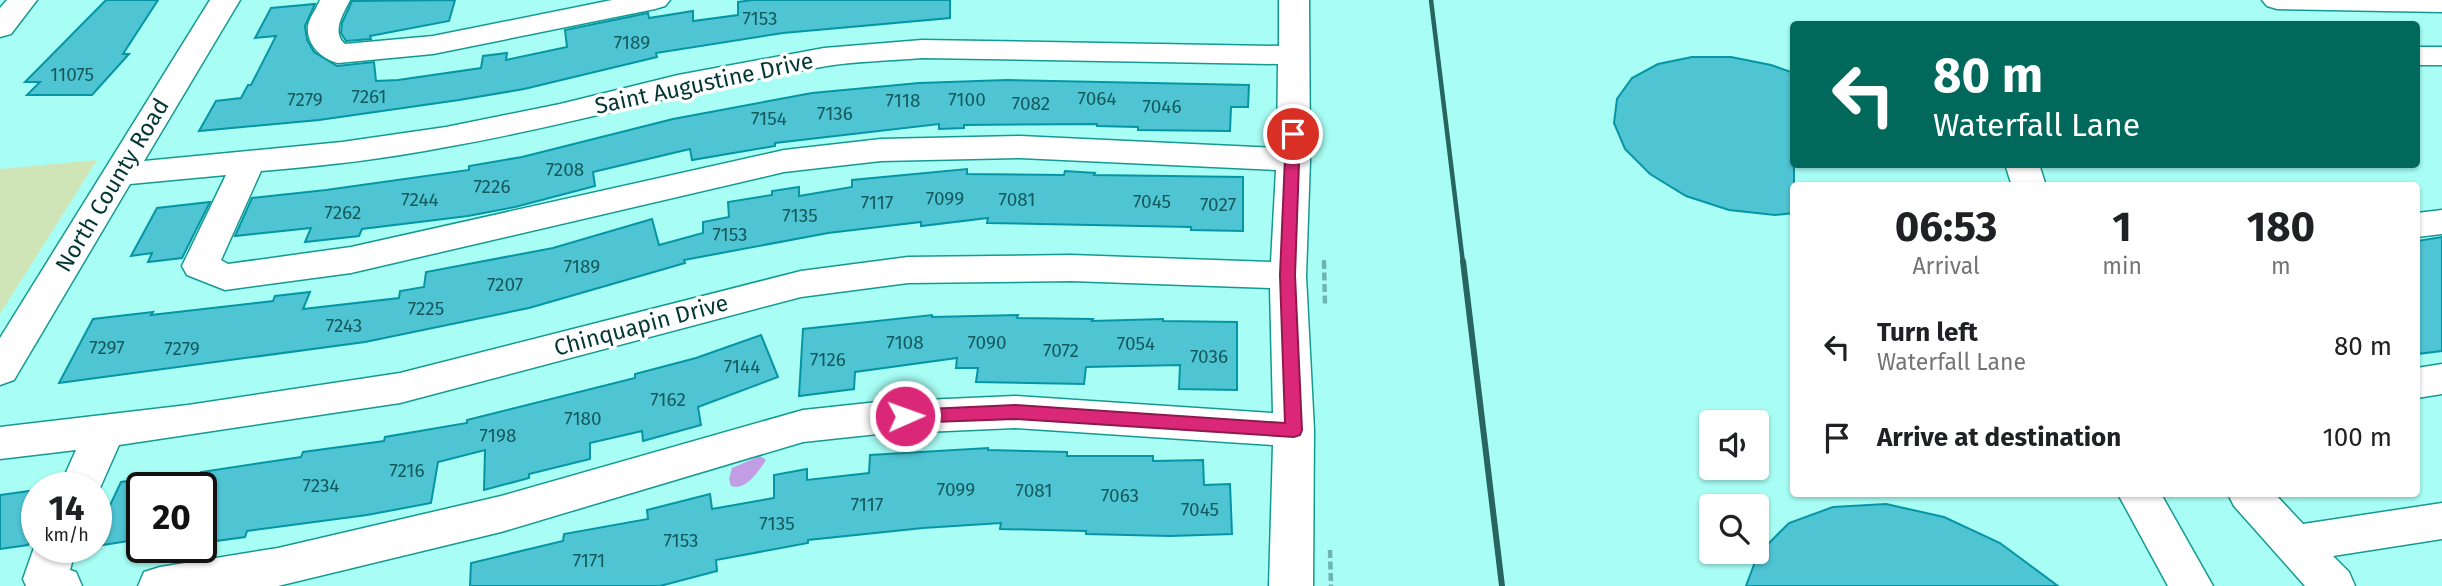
<!DOCTYPE html>
<style>
:root{--surface:#fff;--page:#f6f6f6;--text:#202124;--muted:#757577}
body{margin:0;font-family:"Fira Sans",sans-serif;background:var(--page);color:var(--text);height:100vh;display:flex;flex-direction:column;font-size:26px;white-space:nowrap}
*{box-sizing:border-box;margin:0}
p{font-size:23px;color:var(--muted)}
.icon{flex:none;width:38px;height:38px;fill:none;stroke:currentColor;stroke-width:2;stroke-linecap:round;stroke-linejoin:round}
.map{position:relative;flex:1;overflow:hidden}
.side{position:absolute;left:1790px;top:182px;width:630px;height:315px;display:flex;flex-direction:column;background:var(--surface);border-radius:7px;box-shadow:0 2px 5px #0004}
.side>*{flex:none}
.hud{position:absolute;left:1790px;top:21px;width:630px;height:147px;border-radius:7px;box-shadow:0 2px 5px #0004;background:#00695c;color:#fff;overflow:hidden}
.tools{position:absolute;left:1699px;top:410px;display:grid;gap:14px}
.tools a{display:grid;place-items:center;width:70px;height:70px;border-radius:7px;background:var(--surface);box-shadow:0 2px 5px #0004;font-size:35px}
.speed{position:absolute;left:21px;top:472px;display:flex;gap:14px;font-size:35px;font-weight:700;text-align:center}
.speed>*{display:grid;place-content:center;width:91px;height:91px;border-radius:50%;background:var(--surface);box-shadow:0 2px 5px #0004;line-height:1}
.speed small{font-size:18px;font-weight:400}
.speed .limit{border:4px solid #111;border-radius:10px;background:#fff;color:#111}
.pin{position:absolute;display:grid;place-items:center;width:60px;height:60px;color:#fff;margin:-30px;border:4px solid #fff;border-radius:50%;box-shadow:0 2px 7px #0007}
.me{position:absolute;width:77px;margin:-38px;rotate:88deg;stroke-linejoin:round;filter:drop-shadow(0 0 5px #0008)}
.turn{display:flex;align-items:center;gap:24px;height:147px;padding:0 28px;font-size:32px}
.turn .icon{width:91px;height:91px;stroke-width:2.5}
.turn b{display:block;font-size:49px;line-height:60px}
.eta{display:flex;justify-content:space-evenly;align-items:center;height:119px;text-align:center}
.eta b{font-size:42px;font-weight:700;line-height:49px}
ul{padding:0;list-style:none}
li{display:flex;align-items:center;gap:21px;height:91px;padding:0 28px}
li div{flex:1}
li b{display:block;font-size:26px}
li em{font-style:normal}
.map>svg:first-child{display:block}
.green{fill:#d0e5b7}
.water{fill:#c19de3}
.building{fill:#4fc4d3;stroke:#0695a4;stroke-width:2}
.lines{fill:none;stroke-linecap:round;stroke-linejoin:round}
.minor-casing{stroke:#149a91;stroke-width:3}
.path-far1{stroke:#6cb6af;stroke-width:3.5;stroke-dasharray:6 3.5;stroke-linecap:butt}
.path{stroke:#6cb6af;stroke-width:4.5;stroke-dasharray:8 3.5;stroke-linecap:butt}
.minor{fill:#fff;fill-rule:evenodd}
.rail-far1{stroke:#286460;stroke-width:4.5}
.rail{stroke:#286460;stroke-width:6}
.route{fill:#db2777;stroke:#8e194d;stroke-width:2}
.labels{text-anchor:middle;dominant-baseline:central;stroke-width:7;stroke-linejoin:round;paint-order:stroke}
.number-label{font-size:19px;fill:#155a5c}
.street-label{font-size:23px;fill:#023734;stroke:#fff}
</style>
<div class="map">
<svg width="2442" height="586" viewBox="0 0 2442 586">
<rect width="100%" height="100%" fill="#a8fef5"/>
<path class="green" d="M97,160L0,314V169Z"/>
<path class="water" d="M760,456L766,460C758,472 746,491 731,486L729,479L732,468Z"/>
<g class="building">
<path d="M106,0H158L123,54H129L92,95H27L40,82H25Z"/>
<path d="M455,0L449,21L370,36L371,39L346,41L341,33L342,23L352,1Z"/>
<path d="M753,0H950V18L783,33L656,53L657,57L524,89L459,100L319,120L199,131L216,101L241,98L248,85H251L276,36L255,38L271,8L315,4L305,26L307,40L314,52L337,66L374,62L376,81L398,80L481,68L483,56L507,53L506,60L567,47L565,30L648,13L649,18L693,11V21L738,15V2Z"/>
<path d="M1692,57H1731L1771,65L1794,73V213L1775,215L1729,210L1686,196L1650,174L1625,149L1614,123L1617,99L1632,78L1658,64Z"/>
<path d="M1007,80L1249,85L1248,107H1231L1230,131L1138,130V127L1097,126V124L964,125V128L939,129V124L775,143V146L692,160L690,149L593,172L595,186L515,207L468,216L362,229L359,236L305,242L311,228L235,236L252,198L326,190L469,170V166L522,157L673,119L812,93L919,83Z"/>
<path d="M967,169V174L1064,175L1065,171L1095,173L1094,175L1243,177V231L1191,230V227L987,223L988,218L921,226V222L828,233L684,260L685,263L529,308L365,342L59,383L93,319L153,312L151,315L273,301L275,296L310,292L303,309L399,298L400,291L424,287L426,272L553,248L652,219L659,245L703,233V222L729,217L728,202L772,195V191L799,187V196L852,187V180Z"/>
<path d="M210,202L182,258L148,262L152,253L131,256L157,208Z"/>
<path d="M2442,237V351L2417,354V241Z"/>
<path d="M932,315V317L1018,315L1017,318L1093,319L1092,321L1163,319V321L1237,322V390L1179,389L1180,365L1086,367L1084,384L976,382L978,368H956L957,358L855,372L854,389L799,396L803,329Z"/>
<path d="M761,335L778,377L698,407L701,425L643,441L642,431L590,443V459L529,474V478L484,490L485,450L438,462L431,503L367,515L247,531L245,537L201,543V472L301,457L303,452L384,441L385,437L467,423V420L635,378V374L696,358Z"/>
<path d="M988,448V450L1067,452V456H1153V461L1203,460L1204,485L1230,484L1232,534L1170,536L1086,534V531L1000,529L1001,523L923,528L808,540V543L716,560L717,571L660,586H470L471,563L563,541L564,534L648,519L647,510L710,494L712,509L774,498V475L807,469V480L869,473L870,455Z"/>
<path d="M142,479V539L96,546V535L121,482Z"/>
<path d="M37,490V528L28,545L0,549V495Z"/>
<path d="M1886,504L1944,517L2000,543L2058,586H1746L1758,554L1789,523L1833,507Z"/>
</g>
<g class="lines">
<g class="minor-casing">
<g id="minor">
<path d="M7,0H37L11,34L0,37V8Z"/>
<path d="M210,0H240L144,161L342,142L446,127L560,104L678,75L824,48L922,40L1279,46V0H1309L1310,160L1306,276L1314,430L1313,586H1269L1273,445L1015,428L878,434L803,442L501,532L278,586H138L144,572L160,567L278,548L501,496L803,410L878,402L1015,396L1273,413L1270,288L1071,281L908,283L801,297L400,403L119,445L96,497V488H59L76,450L0,459V427L188,405L400,373L801,271L908,257L1071,255L1271,262L1276,170L1020,158L881,161L784,172L351,273L225,290L187,275L182,266L226,175L130,184L14,380L0,385V338ZM922,58L1278,64L1277,148L1020,136L881,139L784,150L351,247L228,264L221,260L261,171C323,166 385,159 446,147C572,125 695,88 821,67C854,61 889,61 922,58Z"/>
<path d="M320,0H350C343,14 331,32 345,44L433,36L612,0H670L665,6L655,9L433,54L338,63C322,59 306,45 308,26C309,18 317,8 320,0Z"/>
<path d="M2262,0H2442V12L2277,9L2267,6Z"/>
<rect x="2417" y="47" width="25" height="18"/>
<path d="M2005,164H2039L2046,186H2012Z"/>
<path d="M2442,210V234L2417,237V213Z"/>
<path d="M2442,364V394L2417,398V368Z"/>
<path d="M2118,494H2161L2213,586H2168Z"/>
<path d="M2228,494H2275L2303,524L2442,503V539L2333,556L2349,572L2355,586H2305L2234,506Z"/>
<path d="M37,539V548H76L70,570L76,572L82,586H26L23,579Z"/>
</g>
</g>
<path class="path-far1" d="M1324,260V263"/>
<g class="path">
<path d="M1324,261L1325,304"/>
<path d="M1330,550L1331,586"/>
</g>
<use href="#minor" class="minor"/>
<path class="rail-far1" d="M1431,0L1463,263"/>
<path class="rail" d="M1463,261L1502,586"/>
</g>
<path class="route" d="M1293,130L1300,134L1295,275L1302,430L1300,435L1294,437L1015,419L905,423L899,421L897,416L899,412L905,410L1015,405L1285,423L1280,275L1286,134Z"/>
<g class="labels">
<g class="number-label">
<text x="760" y="18">7153</text>
<text x="632" y="42">7189</text>
<text x="72" y="74">11075</text>
<text x="369" y="96">7261</text>
<text x="1097" y="98">7064</text>
<text x="305" y="99">7279</text>
<text x="967" y="99">7100</text>
<text x="903" y="100">7118</text>
<text x="1031" y="103">7082</text>
<text x="1162" y="106">7046</text>
<text x="835" y="113">7136</text>
<text x="769" y="118">7154</text>
<text x="565" y="169">7208</text>
<text x="492" y="186">7226</text>
<text x="945" y="198">7099</text>
<text x="420" y="199">7244</text>
<text x="1017" y="199">7081</text>
<text x="1152" y="201">7045</text>
<text x="877" y="202">7117</text>
<text x="1218" y="204">7027</text>
<text x="343" y="212">7262</text>
<text x="800" y="215">7135</text>
<text x="730" y="234">7153</text>
<text x="582" y="266">7189</text>
<text x="505" y="284">7207</text>
<text x="426" y="308">7225</text>
<text x="344" y="325">7243</text>
<text x="905" y="342">7108</text>
<text x="987" y="342">7090</text>
<text x="1136" y="343">7054</text>
<text x="107" y="347">7297</text>
<text x="182" y="348">7279</text>
<text x="1061" y="350">7072</text>
<text x="1209" y="356">7036</text>
<text x="828" y="359">7126</text>
<text x="742" y="366">7144</text>
<text x="668" y="399">7162</text>
<text x="583" y="418">7180</text>
<text x="498" y="435">7198</text>
<text x="407" y="470">7216</text>
<text x="321" y="485">7234</text>
<text x="956" y="489">7099</text>
<text x="1034" y="490">7081</text>
<text x="1120" y="495">7063</text>
<text x="867" y="504">7117</text>
<text x="1200" y="509">7045</text>
<text x="777" y="523">7135</text>
<text x="681" y="540">7153</text>
<text x="589" y="560">7171</text>
</g>
<g class="street-label">
<text transform="translate(704 83) rotate(-12)">Saint Augustine Drive</text>
<text transform="translate(112 185) rotate(-59)">North County Road</text>
<text transform="translate(641 325) rotate(-15)">Chinquapin Drive</text>
</g>
</g>
</svg>
<div class="tools">
<a><svg class="icon" aria-label="sound" viewBox="0 0 24 24"><path d="M4 9h4l5-4v14l-5-4H4zM17 9q2 3 0 6"/></svg></a>
<a><svg class="icon" aria-label="search" viewBox="0 0 24 24"><circle cx="10" cy="10" r="6"/><path d="M15 15l6 6"/></svg></a>
</div>
<div class="speed"><div>14<small>km/h</small></div><div class="limit">20</div></div>
<div class="pin" style="left:1293px;top:134px;background:#d93025"><svg class="icon" aria-label="arrive" viewBox="0 0 24 24"><path d="M6 21V4h12l-3 4 3 4H6"/></svg></div>
<svg class="me" style="left:905px;top:416px" viewBox="-20 -20 40 40"><circle r="17" fill="#db2777" stroke="#fff" stroke-width="3"/><path d="M0-11L8 9 0 5-8 9z" fill="#fff"/></svg>
<div class="hud">
<div class="turn"><svg class="icon" aria-label="left" viewBox="0 0 24 24"><path d="M17 20v-9H6M10 6l-5 5 5 5"/></svg><div><b>80 m</b>Waterfall Lane</div></div>
</div>
<section class="side">
<div class="eta">
<div><b>06:53</b><p>Arrival</p></div>
<div><b>1</b><p>min</p></div>
<div><b>180</b><p>m</p></div>
</div>
<ul>
<li><svg class="icon" aria-label="left" viewBox="0 0 24 24"><path d="M17 20v-9H6M10 6l-5 5 5 5"/></svg><div><b>Turn left</b><p>Waterfall Lane</p></div><em>80 m</em></li>
<li><svg class="icon" aria-label="arrive" viewBox="0 0 24 24"><path d="M6 21V4h12l-3 4 3 4H6"/></svg><div><b>Arrive at destination</b></div><em>100 m</em></li>
</ul>
</section>
</div>
